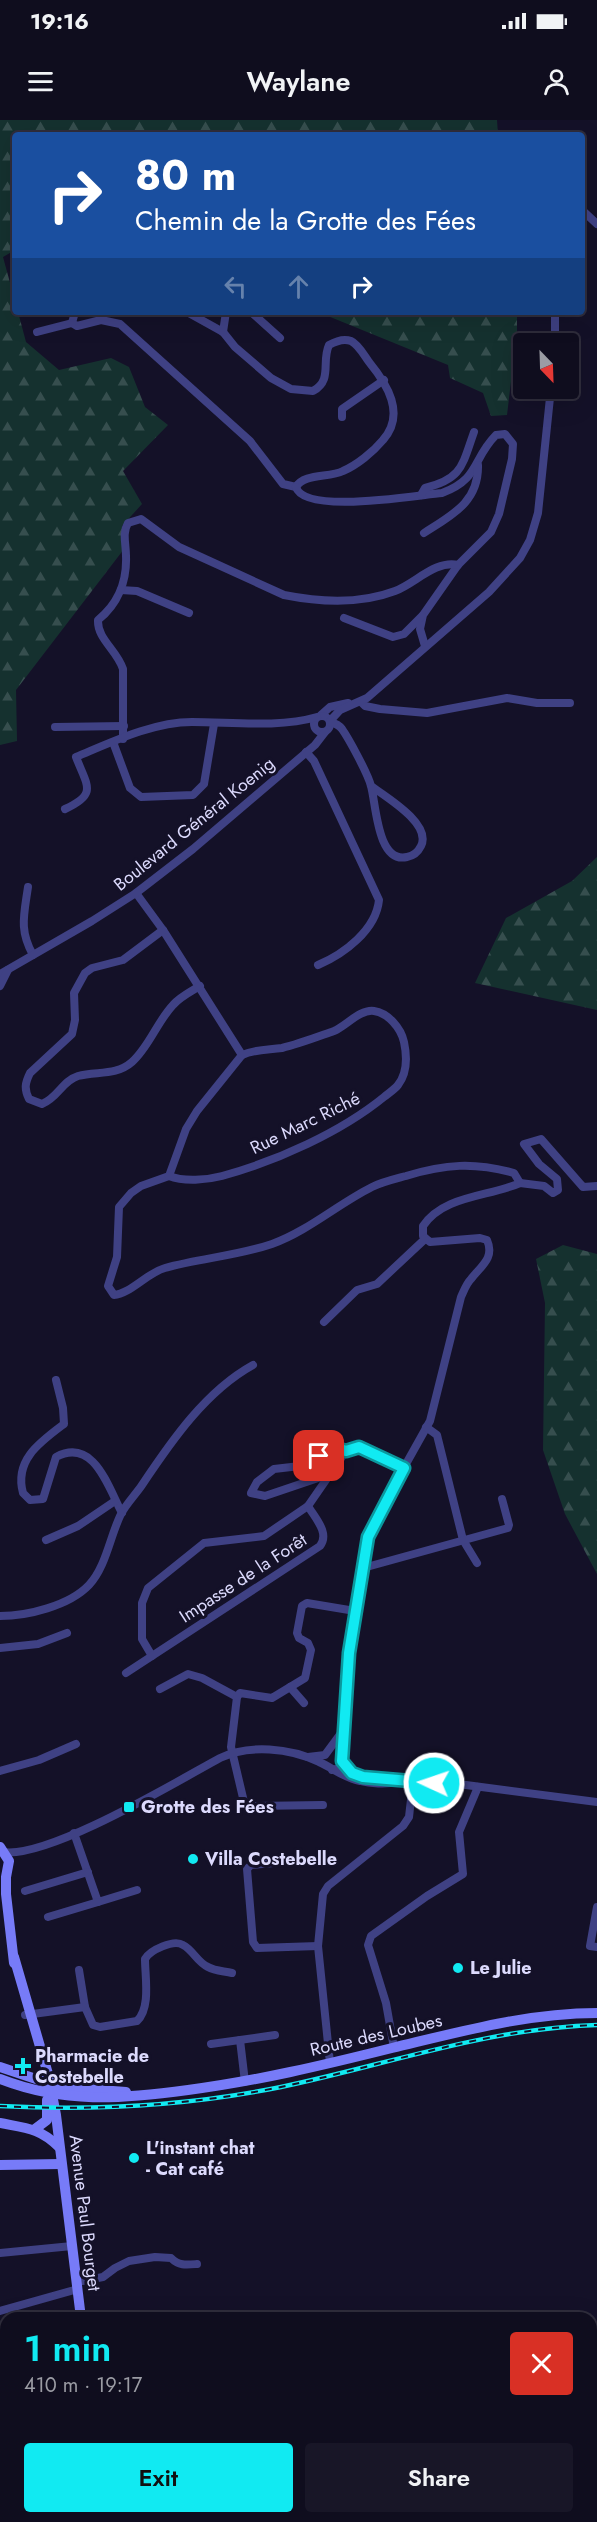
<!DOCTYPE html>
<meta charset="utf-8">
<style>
:root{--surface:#0f0d1e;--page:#181627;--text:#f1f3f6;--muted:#9b9ca4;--line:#2f2d3c;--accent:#11eaf2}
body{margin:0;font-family:Jost,sans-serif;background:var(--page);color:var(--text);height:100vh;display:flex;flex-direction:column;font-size:22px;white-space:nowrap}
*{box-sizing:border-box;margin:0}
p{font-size:20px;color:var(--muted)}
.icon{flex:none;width:33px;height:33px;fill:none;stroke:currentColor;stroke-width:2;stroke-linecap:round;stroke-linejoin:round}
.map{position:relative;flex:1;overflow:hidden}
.details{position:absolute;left:0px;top:2192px;width:597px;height:212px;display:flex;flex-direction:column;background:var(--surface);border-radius:18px 18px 0 0;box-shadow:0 6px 24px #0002,0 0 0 2px var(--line)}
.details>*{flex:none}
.guide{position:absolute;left:12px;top:12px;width:573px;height:183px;border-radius:6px;box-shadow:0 6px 24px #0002,0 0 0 2px var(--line);background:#1a4fa0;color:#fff;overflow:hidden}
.needle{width:39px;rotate:157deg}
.fabs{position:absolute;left:513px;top:213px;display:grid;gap:12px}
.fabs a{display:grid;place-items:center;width:66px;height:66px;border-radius:6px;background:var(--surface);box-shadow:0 6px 24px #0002,0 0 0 2px var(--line);font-size:30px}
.pin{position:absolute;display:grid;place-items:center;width:51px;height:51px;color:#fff;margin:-26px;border-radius:12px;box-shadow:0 3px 9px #0006}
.me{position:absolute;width:66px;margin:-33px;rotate:273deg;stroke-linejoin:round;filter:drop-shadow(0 0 4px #0008)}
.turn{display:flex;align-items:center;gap:21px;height:126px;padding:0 24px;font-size:27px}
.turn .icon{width:78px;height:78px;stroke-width:2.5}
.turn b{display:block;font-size:42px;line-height:51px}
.lanes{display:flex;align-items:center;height:57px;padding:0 24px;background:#0003;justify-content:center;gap:30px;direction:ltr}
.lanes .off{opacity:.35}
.round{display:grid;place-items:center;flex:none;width:63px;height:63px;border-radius:6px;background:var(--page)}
.summary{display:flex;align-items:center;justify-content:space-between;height:102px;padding:0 24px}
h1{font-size:36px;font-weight:600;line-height:45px;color:var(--accent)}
.action{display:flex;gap:12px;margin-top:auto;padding:12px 24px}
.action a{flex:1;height:69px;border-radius:6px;background:var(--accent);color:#111;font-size:24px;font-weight:600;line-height:69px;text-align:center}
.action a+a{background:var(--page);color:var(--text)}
.status{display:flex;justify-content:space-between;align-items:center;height:42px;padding:0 30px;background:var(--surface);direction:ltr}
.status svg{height:16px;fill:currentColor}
header{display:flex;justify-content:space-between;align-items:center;height:78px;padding:0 24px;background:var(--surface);font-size:27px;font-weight:600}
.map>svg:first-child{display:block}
.forest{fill:url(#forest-firs)}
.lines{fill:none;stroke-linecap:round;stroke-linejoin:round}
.stream{stroke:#0e2545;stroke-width:2}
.street{stroke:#3f4184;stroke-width:8}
.secondary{stroke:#777bf8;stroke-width:10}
.highway{stroke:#f65cb0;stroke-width:14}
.rail-casing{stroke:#11eaf2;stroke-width:4.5}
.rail{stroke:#141128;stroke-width:2;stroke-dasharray:7;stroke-linecap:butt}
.route-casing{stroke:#0b989d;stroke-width:15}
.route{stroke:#11eaf2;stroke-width:10}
.poi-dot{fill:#11eaf2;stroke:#141128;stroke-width:2}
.labels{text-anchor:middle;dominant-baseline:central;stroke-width:6;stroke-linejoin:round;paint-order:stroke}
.street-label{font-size:18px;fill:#dcdafd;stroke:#141128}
.poi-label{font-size:18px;font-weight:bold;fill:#dcdafd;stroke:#141128;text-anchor:start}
</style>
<div class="status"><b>19:16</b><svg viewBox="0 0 49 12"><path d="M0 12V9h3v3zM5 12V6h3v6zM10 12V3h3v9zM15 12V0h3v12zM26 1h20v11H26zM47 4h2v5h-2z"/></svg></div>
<header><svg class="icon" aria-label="menu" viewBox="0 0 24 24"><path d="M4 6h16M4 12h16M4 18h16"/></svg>Waylane<svg class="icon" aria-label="person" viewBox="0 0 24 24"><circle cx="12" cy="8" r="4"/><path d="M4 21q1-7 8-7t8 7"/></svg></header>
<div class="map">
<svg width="597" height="2402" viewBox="0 0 597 2402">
<defs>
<pattern id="forest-firs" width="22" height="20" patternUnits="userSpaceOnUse" patternTransform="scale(1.5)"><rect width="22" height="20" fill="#15312f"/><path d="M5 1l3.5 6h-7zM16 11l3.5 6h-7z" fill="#364e4e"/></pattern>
</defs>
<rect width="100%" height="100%" fill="#141128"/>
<g class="forest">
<path d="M0,0H497L498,15H15V130L3,137L15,181V192H18L26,222L59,250L111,238L129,247L145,287L168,305L123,351L142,384L122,406L124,429L16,570L17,621L0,625Z"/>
<path d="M322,192H517V211L507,295L491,296L483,273L450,258L448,245L323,194Z"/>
<path d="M597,737V890L475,863L506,798L572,761Z"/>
<path d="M563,1125L597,1134V1454L565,1394L543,1330L545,1183L536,1139Z"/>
</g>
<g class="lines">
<path class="stream" d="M591,2311H597"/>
<g class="street">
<path d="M582,90L597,104"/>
<path d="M75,192L72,203L77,206L101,200L120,204L250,321L283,364L296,367"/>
<path d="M187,192L223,212L235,227L271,258L291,269L313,271C333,260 321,242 329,225C336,221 343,218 351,221C358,224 364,235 369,242C387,264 406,294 383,320C373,332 357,345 343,351C329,358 304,353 296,367"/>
<path d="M251,192L280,218"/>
<path d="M37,212L72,203"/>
<path d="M223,212L226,192"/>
<path d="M555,224V192"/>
<path d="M342,297V289L384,260"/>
<path d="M296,367C304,395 417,375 442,373C480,359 472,339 496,315L505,314L513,324L512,339L499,394L491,412L458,445L423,495L420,509L425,526"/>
<path d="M421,375L425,368C462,359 462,346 474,312"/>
<path d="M424,413C452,395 479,382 478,345"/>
<path d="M121,470L137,471L189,493"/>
<path d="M344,498L393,517L404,514L422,496"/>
<path d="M361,582L365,586L380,589L427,593L507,578L537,583H570"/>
<path d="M321,595L330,587L348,583"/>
<circle cx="322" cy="604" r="8"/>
<path d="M330,601L340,590L367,578L489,472L520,438L530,420L538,393L551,268"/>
<path d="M330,602C334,603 339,605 342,609C349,619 368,654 371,666C376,683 377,744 407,737C413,736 418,732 421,726C432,704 386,677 371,666"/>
<path d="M55,607L124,606"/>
<path d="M123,619V549C117,530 97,519 98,500C118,484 127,461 126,436C126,424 122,413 128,403L141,399L179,427L284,475C319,482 361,484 395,471C416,463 435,440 458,445"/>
<path d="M113,622L130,668L141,677L193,675L204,664L214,604"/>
<path d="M306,632L314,641L379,780C376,810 344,834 318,845"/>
<path d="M65,689C98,674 87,666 76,637C112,622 153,602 192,602C231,602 279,608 317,597"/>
<path d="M28,767C24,795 19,810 33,835"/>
<path d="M136,773L163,810L242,935L197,991L186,1009L169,1056L141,1066L131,1073L119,1087L117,1137L108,1166L114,1175C130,1174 147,1153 165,1148C201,1138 237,1136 272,1124C308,1111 338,1084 372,1067C382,1062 395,1059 406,1056C445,1044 474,1042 514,1053L520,1063C489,1077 444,1075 423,1106V1116L430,1122L480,1118L487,1120C495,1138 481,1146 471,1159C466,1164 464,1171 461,1177L430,1301L378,1394L368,1417L349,1533L342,1641L339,1648L332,1650"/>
<path d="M163,810L123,840L92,848L85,853L74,873L75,900L72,914L30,953C25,963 24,969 29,979L42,984C58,978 62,961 78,956C97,951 116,956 132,942C149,927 157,902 173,885C180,877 190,872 200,866"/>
<path d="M0,854L92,801L136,773L193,729L315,625L325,612"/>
<path d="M0,866L8,850"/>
<path d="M169,1056C184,1062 207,1060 222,1056C277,1041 341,1012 384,977C389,973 395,969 398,965C408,952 407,936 404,922C401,908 388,893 374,891C360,889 346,906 334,911C317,917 299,924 282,928C268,930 256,929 242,935"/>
<path d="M520,1063L544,1066L553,1073L558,1070L557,1059L539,1044L524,1024L541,1019L583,1067L597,1066"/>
<path d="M324,1202L357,1170L377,1164L425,1119"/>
<path d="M56,1260L63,1288L64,1304C40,1322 14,1340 23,1373L30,1380L43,1379L56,1337C94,1317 108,1367 122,1393"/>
<path d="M426,1307L437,1315L463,1420L477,1443"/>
<path d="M330,1354L265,1376L251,1373L257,1362L274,1349L300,1346L334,1327L346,1331"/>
<path d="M46,1420L78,1406L115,1381"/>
<path d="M363,1448L508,1408L509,1405L502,1379"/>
<path d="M0,1496C27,1496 69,1486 89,1465C106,1447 110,1416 121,1394C126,1384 136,1374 142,1365C172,1320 206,1271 253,1245"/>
<path d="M0,1528L38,1524L67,1513"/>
<path d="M152,1536L142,1519V1483L148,1468L204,1423L264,1416L308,1386L346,1331L359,1327L403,1348"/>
<path d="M126,1553L320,1426C330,1413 315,1398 308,1386"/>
<path d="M290,1567L304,1583"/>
<path d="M160,1569L188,1554L202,1558L237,1577"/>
<path d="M308,1637L325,1635L342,1612"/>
<path d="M342,1641L353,1653L370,1659"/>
<path d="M0,1651L39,1640L76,1624"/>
<path d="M397,1661L466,1665L597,1682"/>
<path d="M323,1685L248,1686L244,1682L231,1627L237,1577L240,1573L272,1578L305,1558L311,1530L308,1523L299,1518L297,1513L302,1486L307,1483L355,1491"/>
<path d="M74,1713L98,1782L137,1770"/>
<path d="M3,1732C48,1739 176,1662 220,1638C249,1624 290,1628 319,1642C333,1648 344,1658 360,1661C374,1665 388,1663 402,1662"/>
<path d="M285,1742L251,1745L247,1749L253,1822L257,1828L318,1826"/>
<path d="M25,1771L88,1752"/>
<path d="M597,1787L590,1826L597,1827"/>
<path d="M48,1797L98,1782"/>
<path d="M79,1850L85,1887L93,1905L100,1907L137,1901C151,1888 145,1857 145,1839C150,1830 174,1819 183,1825C193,1830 197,1842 208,1847C215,1851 224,1851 232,1853"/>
<path d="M25,1895L85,1887"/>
<path d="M240,1920L245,1962"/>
<path d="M211,1924L275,1915"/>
<path d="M394,1928L386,1883L368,1825L371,1816L427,1776L463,1754L459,1712L478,1667"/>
<path d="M330,1943L318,1826L323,1774L328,1766L403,1706L409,1697L413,1662"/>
<path d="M0,2133L72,2126"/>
<path d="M77,2162L103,2157L115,2148L129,2141L155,2137L171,2138C179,2146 186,2145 197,2144"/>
<path d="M0,2191L78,2169"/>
<path d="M0,2271L6,2269"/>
</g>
<g class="secondary">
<path d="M0,1727L9,1741L6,1757V1774L14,1843"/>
<path d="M14,1837L48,1954L56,1995L81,2198"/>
<path d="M0,1947L60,1967L126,1972"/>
<path d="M0,1959C64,1984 121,1979 188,1970C257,1961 324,1945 392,1928C459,1912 527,1893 597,1893"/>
<path d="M0,2003C26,2008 40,2008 59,2027"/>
<path d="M35,2009L47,2000V1980"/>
<path d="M0,2045L61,2044"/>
<path d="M0,2327L6,2336"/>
<path d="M46,2397L50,2402"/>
<path d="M76,2397V2402"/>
</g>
<g class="highway">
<path d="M591,2360L597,2359"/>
<path d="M591,2374L597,2373"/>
<path d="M293,2402L302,2397"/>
<path d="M333,2402L352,2397"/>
<path d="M394,2402L419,2397"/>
</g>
<g class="rail-casing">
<path id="rail" d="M0,1986C95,1991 187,1986 281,1967C386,1945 489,1908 597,1905"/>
</g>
<use href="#rail" class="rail"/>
</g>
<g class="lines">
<g class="route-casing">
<path id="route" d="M319,1336L324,1330L334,1327L346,1331L359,1327L404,1348L368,1417L349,1533L342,1641L352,1653L363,1657L434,1663"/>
</g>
<use href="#route" class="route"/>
</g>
<g class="poi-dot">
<rect x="123" y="1681" width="12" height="12" rx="3"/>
<circle cx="193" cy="1739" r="6"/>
<circle cx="458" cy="1848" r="6"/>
<path d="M20 1937h6v6h6v6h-6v6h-6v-6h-6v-6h6z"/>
<circle cx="134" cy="2038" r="6"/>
</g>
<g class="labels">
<g class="street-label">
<text transform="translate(194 704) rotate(-39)">Boulevard Général Koenig</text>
<text transform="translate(305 1003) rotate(-26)">Rue Marc Riché</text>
<text transform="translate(243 1458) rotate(-33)">Impasse de la Forêt</text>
<text transform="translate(376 1915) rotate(-13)">Route des Loubes</text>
<text transform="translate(85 2093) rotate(83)">Avenue Paul Bourget</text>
</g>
<g class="poi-label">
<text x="141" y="1687">Grotte des Fées</text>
<text x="205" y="1739">Villa Costebelle</text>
<text x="470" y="1848">Le Julie</text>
<text x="35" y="1936">Pharmacie de<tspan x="35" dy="21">Costebelle</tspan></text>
<text x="146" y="2028">L'instant chat<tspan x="146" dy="21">- Cat café</tspan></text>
</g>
</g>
</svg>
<div class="fabs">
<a><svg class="needle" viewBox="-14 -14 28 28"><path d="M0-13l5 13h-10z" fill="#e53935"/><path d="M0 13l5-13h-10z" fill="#9b9ca4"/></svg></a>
</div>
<div class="pin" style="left:319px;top:1336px;background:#d93025"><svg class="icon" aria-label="arrive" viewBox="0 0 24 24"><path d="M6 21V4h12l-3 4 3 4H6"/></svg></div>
<svg class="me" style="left:434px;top:1663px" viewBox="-20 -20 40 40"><circle r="17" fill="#11eaf2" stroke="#fff" stroke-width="3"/><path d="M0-11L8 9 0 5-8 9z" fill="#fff"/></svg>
<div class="guide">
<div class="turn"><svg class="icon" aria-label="right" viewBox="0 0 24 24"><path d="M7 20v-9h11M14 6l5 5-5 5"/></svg><div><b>80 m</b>Chemin de la Grotte des Fées</div></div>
<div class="lanes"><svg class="icon off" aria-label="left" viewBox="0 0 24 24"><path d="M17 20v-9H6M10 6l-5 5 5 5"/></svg><svg class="icon off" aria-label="ahead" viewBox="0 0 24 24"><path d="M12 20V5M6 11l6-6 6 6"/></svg><svg class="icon" aria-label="right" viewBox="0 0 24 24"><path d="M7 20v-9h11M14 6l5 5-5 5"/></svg></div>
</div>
<section class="details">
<div class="summary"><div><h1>1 min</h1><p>410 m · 19:17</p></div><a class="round" style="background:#d93025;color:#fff"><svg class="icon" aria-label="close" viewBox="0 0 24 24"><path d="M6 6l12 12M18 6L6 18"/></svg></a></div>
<div class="action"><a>Exit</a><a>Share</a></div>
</section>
</div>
